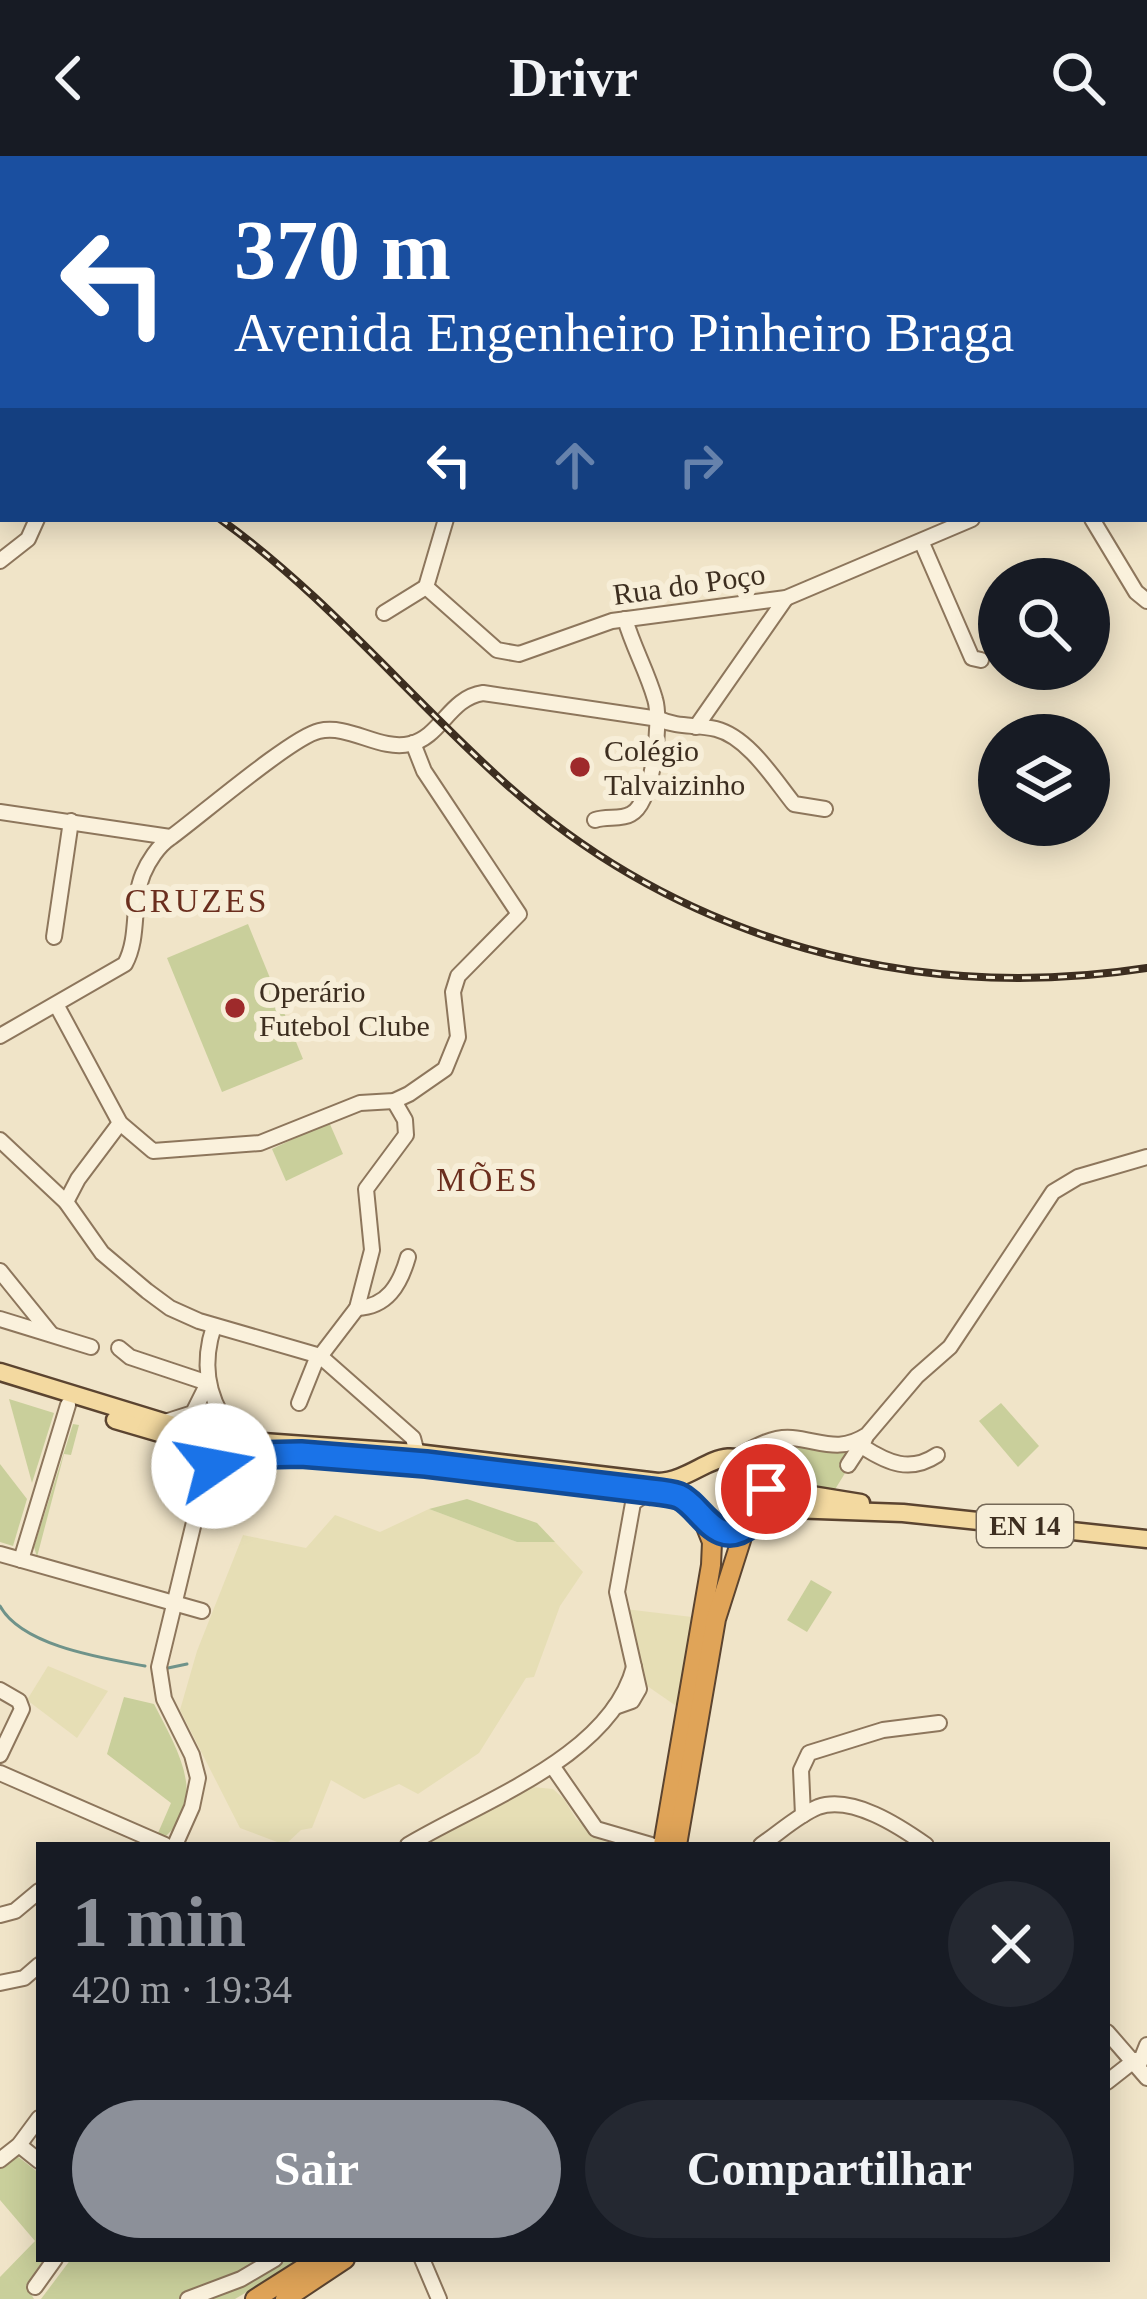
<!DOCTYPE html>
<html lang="pt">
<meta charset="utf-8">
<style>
:root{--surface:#171b24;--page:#242831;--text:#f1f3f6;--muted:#9ea1a6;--accent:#8c9099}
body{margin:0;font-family:Georgia,serif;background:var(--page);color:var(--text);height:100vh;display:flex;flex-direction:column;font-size:45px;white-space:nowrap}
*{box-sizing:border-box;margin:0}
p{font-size:39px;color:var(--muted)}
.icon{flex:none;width:66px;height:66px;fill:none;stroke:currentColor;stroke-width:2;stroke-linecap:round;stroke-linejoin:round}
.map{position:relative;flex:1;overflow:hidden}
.details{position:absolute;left:36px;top:1686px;width:1074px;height:420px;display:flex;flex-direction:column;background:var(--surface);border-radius:0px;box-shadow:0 6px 30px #0003}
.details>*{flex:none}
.banner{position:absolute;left:0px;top:0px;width:1149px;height:366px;box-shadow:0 6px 30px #0003;background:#1a4fa0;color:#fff;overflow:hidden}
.controls{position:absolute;left:978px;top:402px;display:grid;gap:24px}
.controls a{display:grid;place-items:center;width:132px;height:132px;border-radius:50%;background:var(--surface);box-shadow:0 6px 30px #0003;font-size:60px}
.pin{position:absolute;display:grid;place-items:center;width:102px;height:102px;color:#fff;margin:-51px;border:6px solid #fff;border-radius:50%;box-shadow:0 3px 12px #0007}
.me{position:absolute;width:132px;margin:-66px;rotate:78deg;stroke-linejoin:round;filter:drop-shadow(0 0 9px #0008)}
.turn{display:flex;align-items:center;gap:42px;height:252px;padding:0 36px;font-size:54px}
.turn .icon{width:156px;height:156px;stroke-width:2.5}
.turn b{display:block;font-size:84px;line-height:102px}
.lanes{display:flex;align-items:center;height:114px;padding:0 36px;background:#0003;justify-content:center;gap:60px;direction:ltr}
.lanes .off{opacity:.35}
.round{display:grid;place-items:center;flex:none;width:126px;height:126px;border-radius:63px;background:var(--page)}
.headline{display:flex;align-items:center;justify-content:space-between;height:204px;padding:0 36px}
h1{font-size:72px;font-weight:700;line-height:90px;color:var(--accent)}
.button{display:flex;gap:24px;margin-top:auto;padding:24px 36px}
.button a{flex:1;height:138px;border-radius:72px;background:var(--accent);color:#fff;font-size:48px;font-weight:700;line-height:138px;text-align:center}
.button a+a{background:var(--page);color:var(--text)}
header{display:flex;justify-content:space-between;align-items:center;height:156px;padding:0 36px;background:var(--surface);font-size:54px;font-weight:700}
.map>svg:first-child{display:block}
.farmland{fill:#e6deb5}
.green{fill:#c9cf9b}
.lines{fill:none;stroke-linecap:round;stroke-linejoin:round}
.stream{stroke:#6f938a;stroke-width:3}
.minor-casing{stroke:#8d765c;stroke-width:18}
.major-casing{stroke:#5b4430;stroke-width:21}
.highway-casing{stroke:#5b4430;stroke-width:22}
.minor{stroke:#faf1dc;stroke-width:14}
.major{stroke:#f3d9a0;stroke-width:16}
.highway{stroke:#e0a458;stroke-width:18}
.rail-casing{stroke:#3d2e20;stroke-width:8}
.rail{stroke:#f7eed8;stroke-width:3;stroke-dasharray:9;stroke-linecap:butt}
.route-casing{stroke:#114b97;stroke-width:30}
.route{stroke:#1a73e8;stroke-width:21}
.poi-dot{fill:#9e2a2b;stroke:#f7eed8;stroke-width:4.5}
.labels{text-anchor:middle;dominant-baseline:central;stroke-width:12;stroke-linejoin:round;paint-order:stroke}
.shield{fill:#f7eed8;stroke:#756857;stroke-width:3}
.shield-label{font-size:27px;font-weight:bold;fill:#3d2e20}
.street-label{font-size:30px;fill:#3d2e20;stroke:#f7eed8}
.poi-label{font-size:30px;fill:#3d2e20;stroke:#f7eed8;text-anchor:start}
.neighbourhood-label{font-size:33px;letter-spacing:3px;fill:#6b2e1e;stroke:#f7eed8}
</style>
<header><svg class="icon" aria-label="back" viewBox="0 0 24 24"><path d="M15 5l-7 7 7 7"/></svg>Drivr<svg class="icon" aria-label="search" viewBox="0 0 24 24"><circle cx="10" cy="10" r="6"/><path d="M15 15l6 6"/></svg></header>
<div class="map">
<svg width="1147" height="2143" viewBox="0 0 1147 2143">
<rect width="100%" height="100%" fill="#f0e4c8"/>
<g class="farmland">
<path d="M429,1353L517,1386H555L583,1416L560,1450L534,1521L526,1522L479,1597L418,1638L399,1628L364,1643L331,1624L312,1672L301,1674L285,1689L240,1672L180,1554L197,1495L243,1379L306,1392L335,1359L380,1376Z"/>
<path d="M625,1453L692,1461L679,1552L643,1527Z"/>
<path d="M48,1510L108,1535L77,1582L27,1544Z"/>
<path d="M533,1631L553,1633L564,1643L576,1663L608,1686L607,1689H417L489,1648Z"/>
</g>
<g class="green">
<path d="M248,768L303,903L222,936L167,802Z"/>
<path d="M329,966L343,998L286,1025L272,993Z"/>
<path d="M9,1243L54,1257L32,1327Z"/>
<path d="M1001,1247L1039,1290L1018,1311L979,1265Z"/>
<path d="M73,1268L79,1269L71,1299L64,1298L37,1401L34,1391Z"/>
<path d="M781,1290L849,1297L839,1309L847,1314L834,1335L780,1328L764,1310L771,1294Z"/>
<path d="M0,1308L27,1343L13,1390L0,1386Z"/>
<path d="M467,1343L537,1367L555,1386H517L429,1353Z"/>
<path d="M811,1424L832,1436L807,1476L787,1464Z"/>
<path d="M124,1541L154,1548C175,1590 209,1641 166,1680L158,1677L171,1647L107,1598Z"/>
<path d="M17,2000L39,2017V2103H46L26,2130L34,2143H0V2121L35,2085L0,2044V2012Z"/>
<path d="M71,2103H302L235,2143H41Z"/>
</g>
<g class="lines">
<g class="stream">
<path d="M0,1450C22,1490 102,1502 145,1510"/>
<path d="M168,1512L187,1508"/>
</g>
<g class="minor-casing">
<g id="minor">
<path d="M548,3V0"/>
<path d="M0,100L3,101"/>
<path d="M0,210L3,211"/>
<path d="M0,312H3"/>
<path d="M1092,363L1136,436L1147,445"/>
<path d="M922,387L972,502L981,504"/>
<path d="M0,405L28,383L37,363"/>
<path d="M426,431L497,494L519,498L612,465L786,442L972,363"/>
<path d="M426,431L446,363"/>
<path d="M384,457L426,431"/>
<path d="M696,571L786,442"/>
<path d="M0,656L170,681"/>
<path d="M595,664C607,660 621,664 631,658C653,647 662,565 655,543C647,515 633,491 625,463"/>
<path d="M54,781L71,665"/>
<path d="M57,850L120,967L153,995L260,987L360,947L394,945L409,938L445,913L458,881L453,836L458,820L519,758L424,615L413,587"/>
<path d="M0,880L125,808C140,780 131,747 143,718C148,706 158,690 170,682C199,661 292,581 319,575C350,568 379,595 410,588C441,581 449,542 483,537L659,563C679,572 695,568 716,573C748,581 774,623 794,648L825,653"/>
<path d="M0,984L66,1046L102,1097L147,1135L170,1152L199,1165L320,1200L413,1282L417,1297"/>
<path d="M66,1046L78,1023L120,967"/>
<path d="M0,1115L51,1178"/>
<path d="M357,1152C387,1151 400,1129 408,1101"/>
<path d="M0,1163L91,1191"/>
<path d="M214,1170C202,1206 206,1238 228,1270"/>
<path d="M119,1192L130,1201L208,1227"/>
<path d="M299,1247L315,1207L357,1152L372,1094L366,1033L406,979L405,964L394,945"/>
<path d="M168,1265L193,1257L208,1227"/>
<path d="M863,1291C888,1307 910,1317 937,1299"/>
<path d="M737,1301C753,1292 772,1280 792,1282C822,1285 839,1297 867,1279L917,1220L950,1191L1053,1036L1078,1021L1147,1001"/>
<path d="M848,1309L865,1283"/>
<path d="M0,1398L202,1455"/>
<path d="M21,1404L68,1249"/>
<path d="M0,1534L19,1545L22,1553L0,1599"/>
<path d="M615,1551L632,1545L639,1533L617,1436L633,1347L650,1335"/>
<path d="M553,1611L596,1673L651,1689"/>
<path d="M0,1617L165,1689"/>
<path d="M803,1659L801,1614L809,1597L883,1574L939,1567"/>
<path d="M175,1689L192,1651L198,1622L192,1599L164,1543L159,1511L203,1329L221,1309"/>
<path d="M408,1689C481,1645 610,1601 634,1511"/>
<path d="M761,1689C779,1677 798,1659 818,1651C852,1639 899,1670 926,1689"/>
<path d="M0,1759L15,1755L39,1735"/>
<path d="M0,1827L24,1822L39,1809"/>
<path d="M1107,1876L1147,1922"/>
<path d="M1139,1909L1147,1889"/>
<path d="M1107,1926L1135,1904"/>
<path d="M19,1989L39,2005"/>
<path d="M0,2004L19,1989L39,1962"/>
<path d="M422,2103L439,2143"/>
<path d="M35,2131L55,2103"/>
<path d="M188,2143L241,2123L275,2103"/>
</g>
</g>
<g class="major-casing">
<g id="major">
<path d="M0,1216L186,1273L198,1275C221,1256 238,1281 263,1286L417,1297L658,1326C700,1324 723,1279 759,1316L766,1344L752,1367L723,1375L704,1366L680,1341L650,1335L426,1308L301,1297L249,1300L214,1310L197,1300L194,1287L198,1275"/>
<path d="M115,1264L173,1281L195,1294"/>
<path d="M763,1322L781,1334L861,1347"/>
<path d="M757,1363L790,1353L903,1357L1147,1383"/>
</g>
</g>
<g class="highway-casing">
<g id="highway">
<path d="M663,1689L711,1409L712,1386L704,1366"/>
<path d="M677,1689L716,1463L743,1378L752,1367"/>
<path d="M255,2143L318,2103"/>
<path d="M285,2143L345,2103"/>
</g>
</g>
<use href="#minor" class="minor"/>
<use href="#major" class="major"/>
<use href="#highway" class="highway"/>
<g class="rail-casing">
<g id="rail">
<path d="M0,260H3"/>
<path d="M220,363C326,439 409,541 506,628C682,785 915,848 1147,812"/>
</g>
</g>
<use href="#rail" class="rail"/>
</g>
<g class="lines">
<g class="route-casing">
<path id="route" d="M214,1310L256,1299L301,1298L426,1308L650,1335C659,1336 670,1337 679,1340C702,1350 716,1397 752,1367C763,1358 766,1346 766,1333"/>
</g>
<use href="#route" class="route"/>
</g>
<g class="poi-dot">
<circle cx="580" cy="611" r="12"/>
<circle cx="235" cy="852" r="12"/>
</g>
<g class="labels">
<rect class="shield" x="977" y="1349" width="96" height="42" rx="9"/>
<g class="shield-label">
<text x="1025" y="1370">EN 14</text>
</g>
<g class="street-label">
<text transform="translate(689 428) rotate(-8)">Rua do Poço</text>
</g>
<g class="poi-label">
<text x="604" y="594">Colégio<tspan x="604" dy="34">Talvaizinho</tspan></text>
<text x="259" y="835">Operário<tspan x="259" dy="34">Futebol Clube</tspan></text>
</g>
<g class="neighbourhood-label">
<text x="197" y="745">CRUZES</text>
<text x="488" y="1024">MÕES</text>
</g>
</g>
</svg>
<div class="controls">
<a><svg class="icon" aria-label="search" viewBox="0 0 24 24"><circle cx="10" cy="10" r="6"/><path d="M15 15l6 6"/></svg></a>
<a><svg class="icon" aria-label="layers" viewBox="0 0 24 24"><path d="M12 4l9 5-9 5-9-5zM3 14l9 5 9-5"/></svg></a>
</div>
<div class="pin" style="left:766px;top:1333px;background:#d93025"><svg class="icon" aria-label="arrive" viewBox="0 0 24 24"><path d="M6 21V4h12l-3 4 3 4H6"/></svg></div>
<svg class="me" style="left:214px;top:1310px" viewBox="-20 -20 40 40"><circle r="19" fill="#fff"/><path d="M0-13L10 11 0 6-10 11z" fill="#1a73e8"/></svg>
<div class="banner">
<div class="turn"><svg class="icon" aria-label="left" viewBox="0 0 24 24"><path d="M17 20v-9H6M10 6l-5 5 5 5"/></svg><div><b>370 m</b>Avenida Engenheiro Pinheiro Braga</div></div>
<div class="lanes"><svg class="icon" aria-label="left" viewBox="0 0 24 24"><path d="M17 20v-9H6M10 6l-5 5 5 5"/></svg><svg class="icon off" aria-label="ahead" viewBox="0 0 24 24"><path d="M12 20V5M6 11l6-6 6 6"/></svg><svg class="icon off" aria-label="right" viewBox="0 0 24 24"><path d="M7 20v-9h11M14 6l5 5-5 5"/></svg></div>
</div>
<section class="details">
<div class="headline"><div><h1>1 min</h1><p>420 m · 19:34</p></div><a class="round"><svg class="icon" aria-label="close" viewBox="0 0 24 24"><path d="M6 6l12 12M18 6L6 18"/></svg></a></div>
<div class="button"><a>Sair</a><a>Compartilhar</a></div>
</section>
</div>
